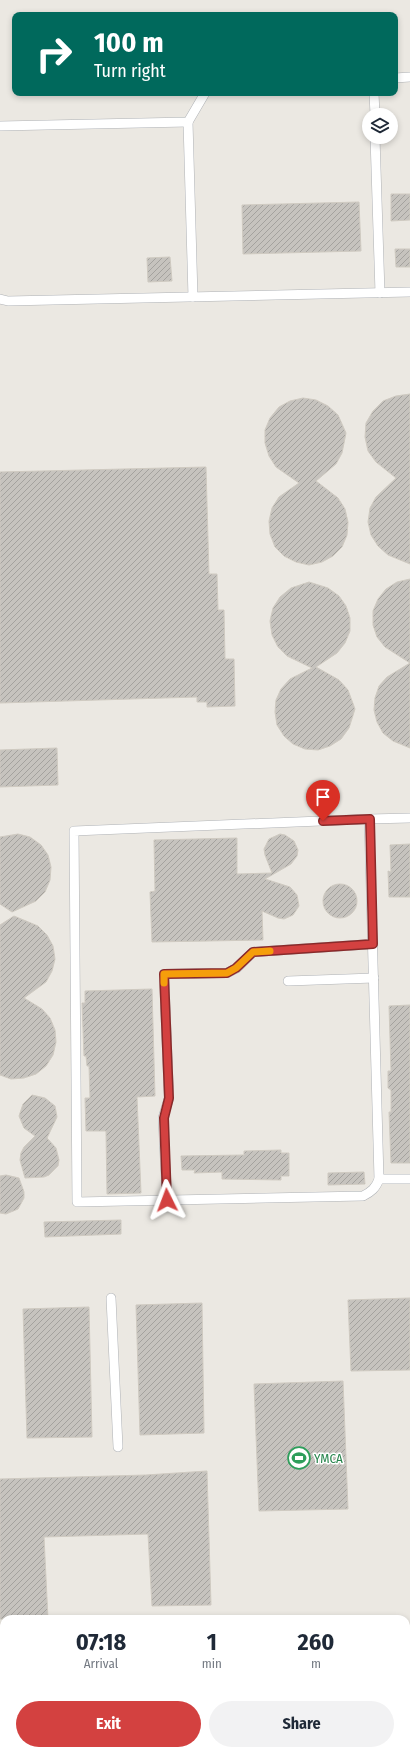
<!DOCTYPE html>
<style>
:root{--surface:#fff;--page:#f2f2f3;--text:#1f2937;--muted:#747a83;--accent:#d34140}
body{margin:0;font-family:"Fira Sans Condensed",sans-serif;background:var(--page);color:var(--text);height:100vh;display:flex;flex-direction:column;font-size:15px;white-space:nowrap}
*{box-sizing:border-box;margin:0}
p{font-size:13px;color:var(--muted)}
.icon{flex:none;width:22px;height:22px;fill:none;stroke:currentColor;stroke-width:2;stroke-linecap:round;stroke-linejoin:round}
.map{position:relative;flex:1;overflow:hidden}
.sheet{position:absolute;left:0px;top:1615px;width:410px;height:140px;display:flex;flex-direction:column;background:var(--surface);border-radius:12px 12px 0 0;box-shadow:0 2px 6px #0003}
.sheet>*{flex:none}
.hud{position:absolute;left:12px;top:12px;width:386px;height:84px;border-radius:8px;box-shadow:0 2px 6px #0003;background:#00695c;color:#fff;overflow:hidden}
.buttons{position:absolute;left:362px;top:108px;display:grid;gap:8px}
.buttons a{display:grid;place-items:center;width:36px;height:36px;border-radius:50%;background:var(--surface);box-shadow:0 2px 6px #0003;font-size:20px}
.pin{position:absolute;display:grid;place-items:center;width:34px;height:34px;color:#fff;margin:-41px -17px;border-radius:50% 50% 50% 0;rotate:-45deg;box-shadow:0 0 4px #0007}
.pin .icon{rotate:45deg}
.me{position:absolute;width:44px;margin:-22px;rotate:357deg;stroke-linejoin:round;filter:drop-shadow(0 0 3px #0008)}
.turn{display:flex;align-items:center;gap:14px;height:84px;padding:0 16px;font-size:18px}
.turn .icon{width:52px;height:52px;stroke-width:2.5}
.turn b{display:block;font-size:28px;line-height:34px}
.eta{display:flex;justify-content:space-evenly;align-items:center;height:68px;text-align:center}
.eta b{font-size:24px;font-weight:700;line-height:28px}
.primary-button{display:flex;gap:8px;margin-top:auto;padding:8px 16px}
.primary-button a{flex:1;height:46px;border-radius:24px;background:var(--accent);color:#fff;font-size:16px;font-weight:700;line-height:46px;text-align:center}
.primary-button a+a{background:var(--page);color:var(--text)}
.map>svg:first-child{display:block}
.building{fill:url(#building-hatch);stroke:#cfcac1}
.lines{fill:none;stroke-linecap:round;stroke-linejoin:round}
.lane-casing{stroke:#afb2b6;stroke-width:10}
.lane{stroke:#fff;stroke-width:9}
.route-casing{stroke:#892a2a;stroke-width:10}
.route{stroke:#d34140;stroke-width:7}
.slow{stroke:#f59e0b;stroke-width:7}
.labels{text-anchor:middle;dominant-baseline:central;stroke-width:3;stroke-linejoin:round;paint-order:stroke}
.leisure-label{font-size:13px;fill:#27864d;stroke:#fff;text-anchor:start}
</style>
<div class="map">
<svg width="410" height="1755" viewBox="0 0 410 1755">
<defs>
<pattern id="building-hatch" width="6" height="6" patternUnits="userSpaceOnUse"><rect width="6" height="6" fill="#c6c3be"/><path d="M-1 1l2-2M0 6l6-6M5 7l2-2" fill="none" stroke="#a4a29e"/></pattern>
</defs>
<rect width="100%" height="100%" fill="#ebe8e2"/>
<g class="building">
<path d="M391,194H410V220L391,221Z"/>
<path d="M359,202L361,251L243,254L242,205Z"/>
<path d="M395,249H410V267H396Z"/>
<path d="M170,257L172,281L148,282L147,258Z"/>
<path d="M410,394V564L388,555L378,546L371,535L368,522L370,508L376,497L396,478L376,462L368,451L365,437L366,423L373,411L383,401L396,396Z"/>
<path d="M303,398L316,400L328,406L338,415L346,433L342,453L336,464L316,481L338,498L345,509L348,522L347,535L342,547L333,556L322,562L309,565L296,562L284,556L275,547L270,534L269,521L272,508L279,497L299,483L276,467L269,456L265,443V430L270,418L279,407L290,401Z"/>
<path d="M206,467L209,574H217L218,610H224L225,659H234L235,706L207,707V702H197V697L0,703V472Z"/>
<path d="M410,579V748L393,741L383,733L377,722L374,710L375,698L379,686L387,677L410,663L385,647L377,637L373,625V611L378,599L386,589L397,582Z"/>
<path d="M309,582L328,588L339,596L346,606L350,618V631L345,643L337,653L316,667L339,680L348,690L355,709L349,728L341,739L330,746L318,750L305,749L293,744L284,736L277,725L275,712L276,700L281,689L290,679L312,668L287,656L278,647L272,635L270,621L273,608L280,597L291,588Z"/>
<path d="M57,748L58,785L0,787V750Z"/>
<path d="M18,834L30,837L41,845L48,855L51,867L50,880L45,892L36,901L12,912L0,904V837Z"/>
<path d="M280,834L285,835L294,841L298,850L297,856L291,864L265,879L290,887L297,895L299,906L293,915L284,919L278,918L262,911L263,940L152,942L150,892L155,891L154,840L237,838V874L272,873L265,855L264,849L269,839Z"/>
<path d="M410,844V897H389L388,871L391,872L390,845Z"/>
<circle cx="340" cy="901" r="17"/>
<path d="M14,916L38,926L47,935L53,946L55,959L52,971L46,982L24,998L42,1009L50,1018L55,1030L56,1042L53,1055L46,1066L36,1074L24,1078L11,1079L0,1075V925Z"/>
<path d="M152,989L155,1096L137,1097L141,1193L107,1194L106,1131H86L85,1098H90L89,1066H87L86,1056H84L82,1003H85V991Z"/>
<path d="M410,1005V1163H391L389,1112H391V1090L388,1088V1071H391L389,1006Z"/>
<path d="M32,1095L45,1098L55,1106L57,1117L47,1138L56,1148L59,1160L58,1166L49,1175L44,1177L25,1178L20,1160L21,1153L24,1147L35,1136L24,1128L19,1116L23,1104Z"/>
<path d="M281,1150V1153H289V1176H281V1180L222,1179V1172L194,1173L195,1170H182L181,1156L244,1155V1151Z"/>
<path d="M364,1172L365,1184L328,1185V1173Z"/>
<path d="M6,1175L19,1178L24,1192V1198L18,1209L6,1214L0,1213V1176Z"/>
<path d="M121,1220V1234L45,1237L44,1222Z"/>
<path d="M410,1298V1370L351,1371L348,1300Z"/>
<path d="M202,1303L204,1433L140,1435L136,1305Z"/>
<path d="M89,1307L92,1437L27,1438L23,1309Z"/>
<path d="M343,1381L348,1509L259,1511L254,1384Z"/>
<path d="M207,1471L211,1605L152,1606L148,1534L44,1537L48,1619H0V1479L146,1475Z"/>
</g>
<g class="lines">
<g class="lane-casing">
<g id="lane">
<path d="M395,78L410,77"/>
<path d="M374,93L375,115"/>
<path d="M188,122L193,297"/>
<path d="M0,126L188,122L205,93"/>
<path d="M375,137L380,293"/>
<path d="M0,299L8,301L410,292"/>
<path d="M369,819L379,1179C376,1188 371,1192 363,1196L77,1202L74,831L369,819L410,818"/>
<path d="M288,981L374,978"/>
<path d="M379,1179H410"/>
<path d="M167,1200L163,1118L169,1098L164,974L227,973L237,968L253,952L373,944"/>
<path d="M111,1298L118,1447"/>
</g>
</g>
<use href="#lane" class="lane"/>
</g>
<g class="lines">
<g class="route-casing">
<path id="route" d="M167,1200L164,1118L169,1098L164,974L227,973L236,968L253,952L373,944L370,819L323,821"/>
</g>
<use href="#route" class="route"/>
<path class="slow" d="M164,983V974L227,973L236,968L253,952L270,951"/>
</g>
<defs>
<g id="stadium-ring" transform="scale(1.15)"><circle r="9.5" fill="#fff" stroke="#2e9e5b" stroke-width="1.5"/><path d="M0-5a6.5 5 0 1 0 0 10a6.5 5 0 1 0 0-10ZM-3.5-1.8h7v3.6h-7Z" fill="#2e9e5b"/></g>
</defs>
<g fill-rule="evenodd">
<use href="#stadium-ring" x="299" y="1458"/>
</g>
<g class="labels">
<g class="leisure-label">
<text x="314" y="1458">YMCA</text>
</g>
</g>
</svg>
<div class="buttons">
<a><svg class="icon" aria-label="layers" viewBox="0 0 24 24"><path d="M12 4l9 5-9 5-9-5zM3 14l9 5 9-5"/></svg></a>
</div>
<div class="pin" style="left:323px;top:821px;background:#d93025"><svg class="icon" aria-label="arrive" viewBox="0 0 24 24"><path d="M6 21V4h12l-3 4 3 4H6"/></svg></div>
<svg class="me" style="left:167px;top:1200px" viewBox="-20 -20 40 40"><path d="M0-17L14 15 0 8-14 15z" fill="#d34140" stroke="#fff" stroke-width="4"/></svg>
<div class="hud">
<div class="turn"><svg class="icon" aria-label="right" viewBox="0 0 24 24"><path d="M7 20v-9h11M14 6l5 5-5 5"/></svg><div><b>100 m</b>Turn right</div></div>
</div>
<section class="sheet">
<div class="eta">
<div><b>07:18</b><p>Arrival</p></div>
<div><b>1</b><p>min</p></div>
<div><b>260</b><p>m</p></div>
</div>
<div class="primary-button"><a>Exit</a><a>Share</a></div>
</section>
</div>
